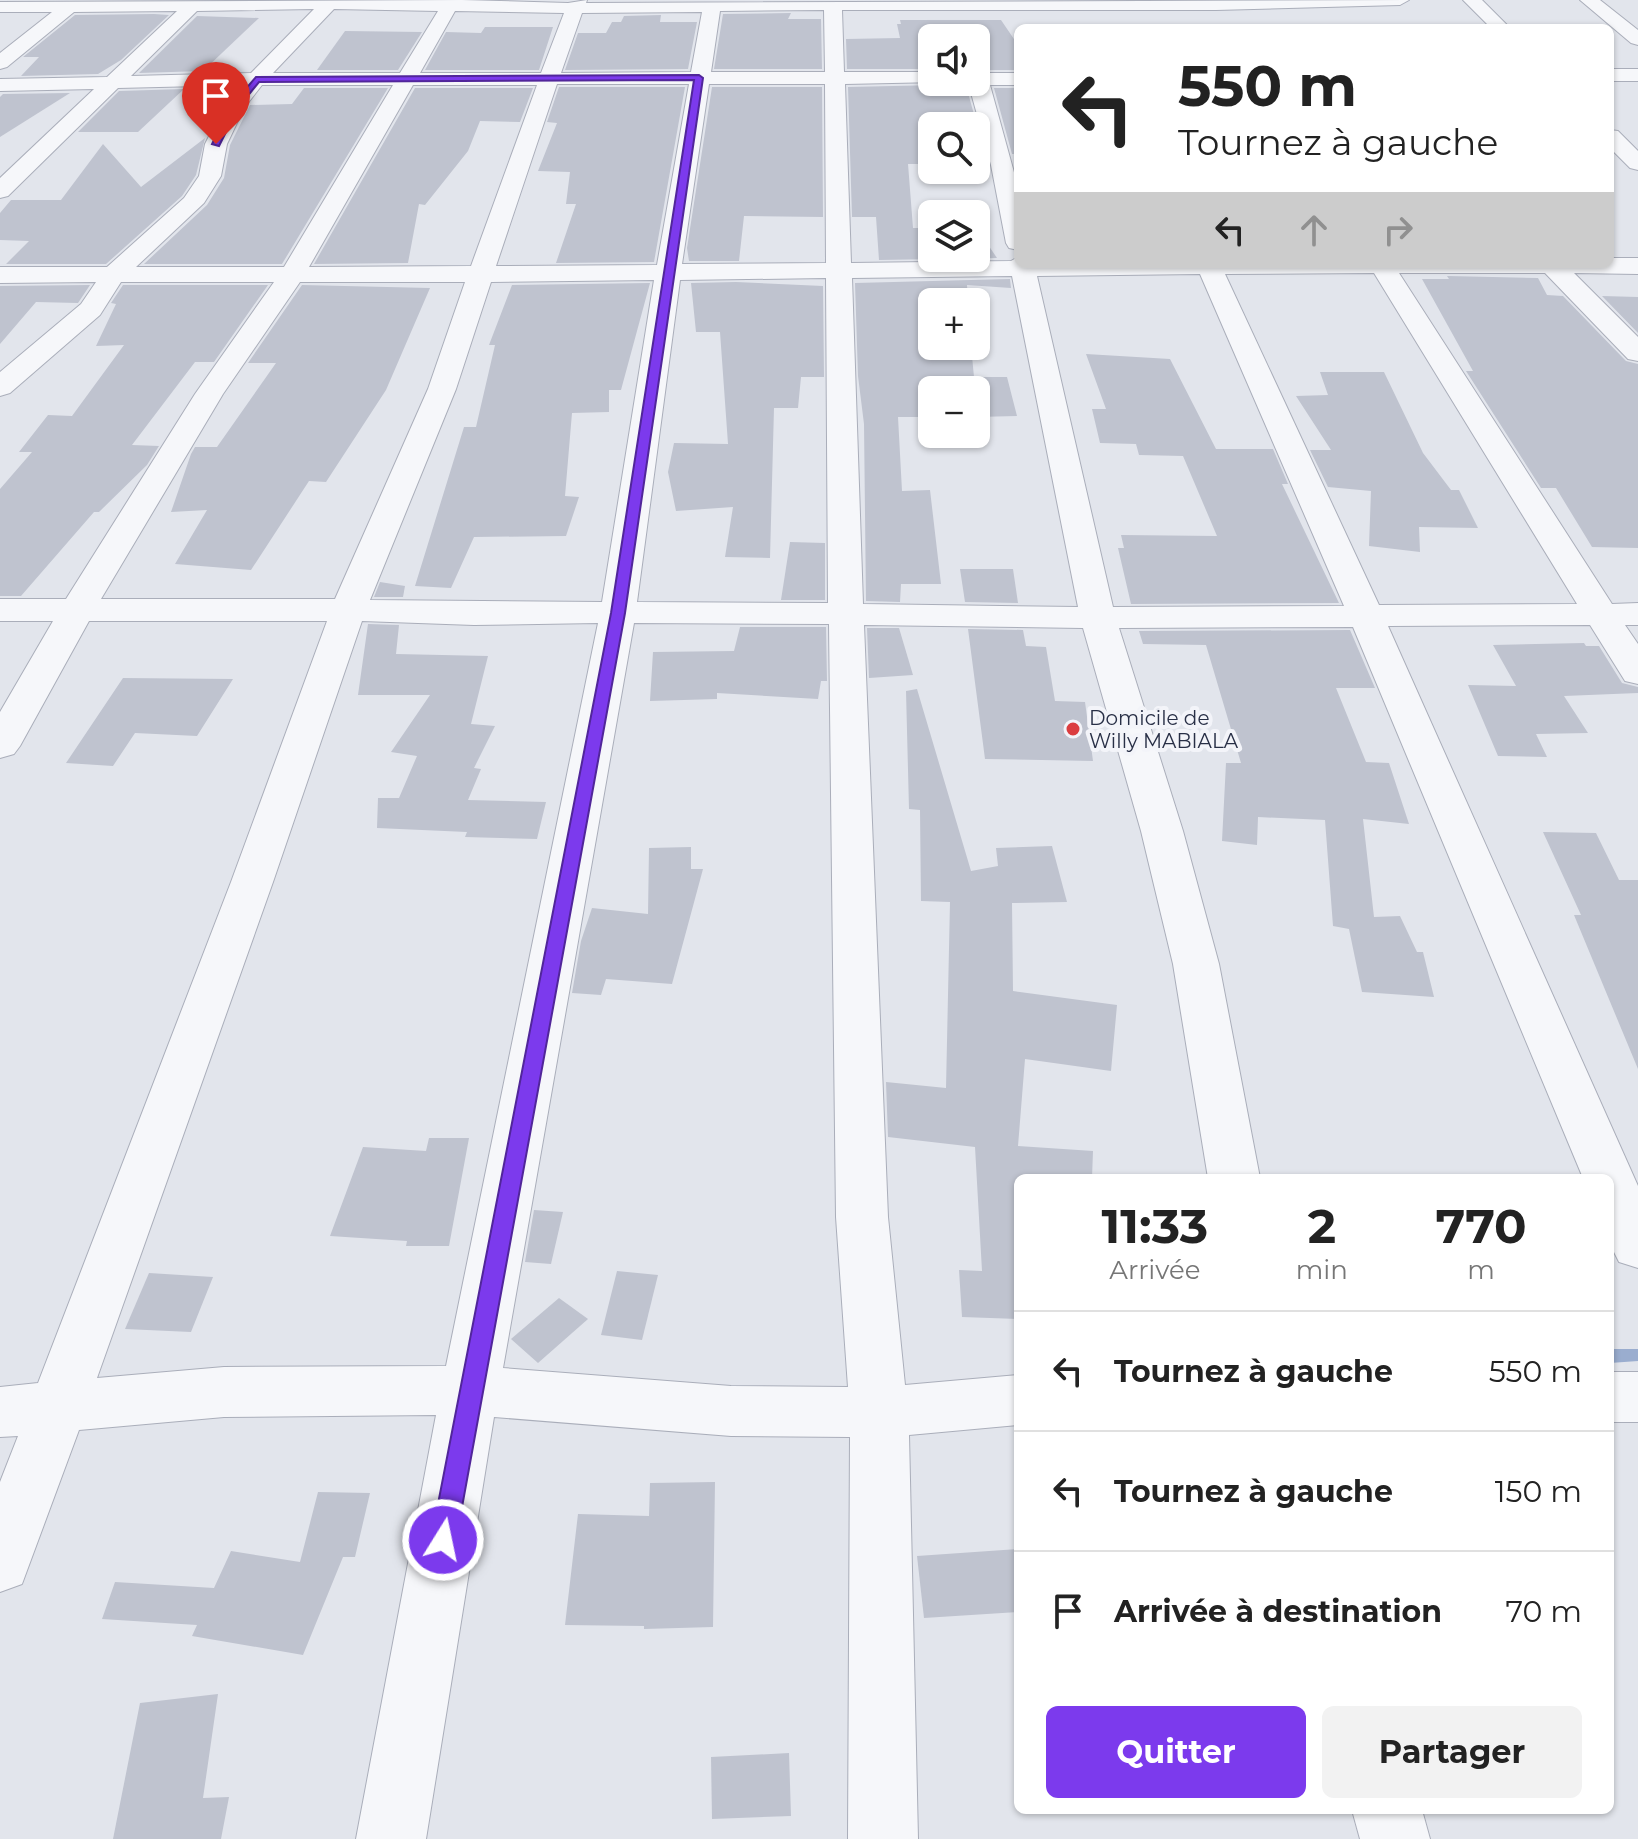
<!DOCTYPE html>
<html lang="fr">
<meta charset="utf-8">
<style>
:root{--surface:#fff;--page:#f2f2f2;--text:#222;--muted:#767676;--line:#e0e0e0;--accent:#7c3aed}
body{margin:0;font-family:Montserrat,sans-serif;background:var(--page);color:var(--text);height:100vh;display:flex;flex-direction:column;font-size:30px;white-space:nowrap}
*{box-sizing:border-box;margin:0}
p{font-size:26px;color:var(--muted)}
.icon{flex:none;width:44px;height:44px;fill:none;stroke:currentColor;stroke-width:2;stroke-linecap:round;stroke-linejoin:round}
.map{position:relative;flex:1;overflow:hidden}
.sheet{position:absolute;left:1014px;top:1174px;width:600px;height:640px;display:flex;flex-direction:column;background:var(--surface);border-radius:12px;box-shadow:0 2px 6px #0004}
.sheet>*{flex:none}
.guide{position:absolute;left:1014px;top:24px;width:600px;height:244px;border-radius:12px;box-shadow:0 2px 6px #0004;background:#fff;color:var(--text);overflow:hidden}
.fabs{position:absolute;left:918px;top:24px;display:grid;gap:16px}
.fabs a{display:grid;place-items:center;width:72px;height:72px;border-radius:12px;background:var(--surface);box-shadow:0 2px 6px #0004;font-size:40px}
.pin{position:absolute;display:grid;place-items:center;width:68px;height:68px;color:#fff;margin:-82px -34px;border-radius:50% 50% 50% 0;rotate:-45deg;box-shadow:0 0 8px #0007}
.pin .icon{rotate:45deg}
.me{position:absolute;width:88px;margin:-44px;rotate:10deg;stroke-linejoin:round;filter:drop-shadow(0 0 6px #0008)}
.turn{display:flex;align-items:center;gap:28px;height:168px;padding:0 32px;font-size:36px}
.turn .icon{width:104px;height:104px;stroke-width:2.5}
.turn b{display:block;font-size:56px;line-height:68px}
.lanes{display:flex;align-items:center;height:76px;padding:0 32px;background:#0003;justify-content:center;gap:40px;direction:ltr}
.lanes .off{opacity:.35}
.eta{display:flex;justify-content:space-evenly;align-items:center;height:136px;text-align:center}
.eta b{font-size:48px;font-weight:700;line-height:56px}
.button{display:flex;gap:16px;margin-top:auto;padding:16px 32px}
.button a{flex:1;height:92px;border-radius:12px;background:var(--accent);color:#fff;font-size:32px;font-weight:700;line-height:92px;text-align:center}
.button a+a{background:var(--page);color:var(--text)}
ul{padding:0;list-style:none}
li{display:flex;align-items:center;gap:24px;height:120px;padding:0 32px;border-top:2px solid var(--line)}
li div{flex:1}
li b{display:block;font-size:30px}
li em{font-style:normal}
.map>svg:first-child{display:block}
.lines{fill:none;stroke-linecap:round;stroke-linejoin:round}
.stream{fill:#9aadcf;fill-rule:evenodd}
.building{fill:#bfc3cf}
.minor-casing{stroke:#aaaeba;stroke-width:2}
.minor{fill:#f6f7fa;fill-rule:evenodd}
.route{fill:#7c3aed;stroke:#51269a;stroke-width:2}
.poi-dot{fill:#db3d40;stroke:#f3f4f9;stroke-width:3}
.labels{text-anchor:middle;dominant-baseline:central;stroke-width:8;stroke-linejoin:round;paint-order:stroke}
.poi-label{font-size:20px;fill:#282f46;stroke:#f3f4f9;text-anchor:start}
</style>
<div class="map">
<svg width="1638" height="1839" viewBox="0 0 1638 1839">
<rect width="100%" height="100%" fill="#e2e5ec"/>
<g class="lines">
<path class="stream" d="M1610,1349H1638V1361L1610,1363Z"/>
</g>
<g class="building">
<path d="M791,13L788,19H821L822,69H714L723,14Z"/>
<path d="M154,14L169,15L121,60L98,74L21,76L39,57H23L75,15Z"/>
<path d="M661,15L660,22H697L688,69L565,70L578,33H606L612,22H621L624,16Z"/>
<path d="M197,16L259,18L203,71L139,73Z"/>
<path d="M900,20H1001L1018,45V70H988L984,64L976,62V38H932V69H847L846,39L900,38L897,24H901Z"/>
<path d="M485,27H553L539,70H425L446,32L481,33Z"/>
<path d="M345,31L422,32L398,70H317Z"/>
<path d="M942,82H965L985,154H976V126H932V164H908L913,228H932V258H976V230H978L997,258L879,260L876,217H852L848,87L939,85Z"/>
<path d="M559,87H685L654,262L556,263L576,204H566L570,172L538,171L557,123L547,122Z"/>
<path d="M712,87H822L823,217L744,216L739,261H689L687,248Z"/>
<path d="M304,88H388L282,264H144L207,205L224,178L230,145L250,105L292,104Z"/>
<path d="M415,88H533L520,122L480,121L468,151L425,205L419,204L408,263L314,264Z"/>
<path d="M994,88H1018V154H1012Z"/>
<path d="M184,89L138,132H78L119,91Z"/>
<path d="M70,93L0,137V97L3,94Z"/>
<path d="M205,138L196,175L182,196L106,264H6L29,241L0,240V213L11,200H61L103,144L141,187Z"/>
<path d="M1447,276L1538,278L1547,295L1563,296L1626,361L1638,364V548L1592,547L1556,488H1541L1466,371H1473L1422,279H1449Z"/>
<path d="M1010,279L1011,288L967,285L968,302H932V346H971L974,377H1007L1017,416L976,417V390H932V417H898L902,491L930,490L941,584H901L900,602L866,601L864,424L858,376L855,283Z"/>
<path d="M736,282L823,286L824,377H801L798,408H774L770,558L725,557L733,507L676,511L668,472L674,443L728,444L720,332H696L691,283Z"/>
<path d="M650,283L621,390H609V412L572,413L565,496L579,497L566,536L474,537L451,588L415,586L464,427H476L495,345H489L512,285Z"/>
<path d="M90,285L78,303L36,302L0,344V286Z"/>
<path d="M123,285H268L214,362H195L132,445L159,446L147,465L99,512H94L21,596H0V489L32,452H19L48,415L72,416L124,345L96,346L116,304L111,303Z"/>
<path d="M302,285L430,288L386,390L326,482L309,481L251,570L175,564L207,510L171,512L191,454L195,447H217L276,363H248Z"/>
<path d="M1602,296L1638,297V333Z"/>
<path d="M1086,354L1170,359L1216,449H1273L1288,484H1282L1339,603L1131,604L1118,548H1124L1121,535L1217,536L1183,456L1139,455L1136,444L1100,443L1092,409H1106Z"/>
<path d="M1320,372H1384L1423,453L1451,490H1459L1478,528L1419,527L1420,552L1369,546L1371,491L1328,487L1310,450H1331L1296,396L1328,395Z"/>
<path d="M790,542L825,543V600H781Z"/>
<path d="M960,569H1013L1018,603L965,602Z"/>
<path d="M380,582L405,586L403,597H374Z"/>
<path d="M368,624L399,625L396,654L488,656L471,724L495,726L474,768L481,769L468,800L546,802L537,839L465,837L467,832L377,828L378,798H399L417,756L391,752L430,695H358Z"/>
<path d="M740,627H826L827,681H821L818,699L717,693V699L650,701L653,652L734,651Z"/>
<path d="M867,628H899L913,675L869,678Z"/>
<path d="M968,629L1023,630L1026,646L1046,647L1055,701L1085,702L1093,761L985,759Z"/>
<path d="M1350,630L1375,688H1336L1366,762L1389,763L1409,824L1363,819L1374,917L1400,916L1417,952H1423L1434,997L1362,992L1349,929L1333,926L1325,820L1258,817L1257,845L1222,841L1226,763H1241L1206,645L1143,644L1139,631Z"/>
<path d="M1584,643L1586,646H1599L1622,683L1638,687V693L1564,696L1588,733L1536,734L1547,757L1498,756L1468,685L1516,686L1493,645Z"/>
<path d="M123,678L233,679L197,736L135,733L113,766L66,763Z"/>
<path d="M917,689L971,871L998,866L996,848L1052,846L1067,902L1012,903L1013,991L1117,1005L1111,1071L1025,1059L1018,1146L1093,1151L1092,1178H1018V1319L962,1317L959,1270L982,1271L975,1147L888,1137L886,1082L946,1088L950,902L921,901L920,810L909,809L906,691Z"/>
<path d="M1543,832L1596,833L1619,880H1638V1069L1574,915H1581Z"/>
<path d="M691,847V869H703L672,984L606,979L601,995L572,993L581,941L592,908L648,914L649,848Z"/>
<path d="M429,1138H469L449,1246H406L407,1241L330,1236L363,1147L426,1151Z"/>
<path d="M534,1210L563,1212L551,1264L525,1262Z"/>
<path d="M617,1271L658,1275L642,1340L601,1335Z"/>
<path d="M149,1273L213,1277L191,1332L125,1329Z"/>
<path d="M559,1298L588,1319L538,1363L511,1339Z"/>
<path d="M715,1482L713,1627L644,1629V1626L565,1625L578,1514L649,1516L650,1483Z"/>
<path d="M318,1492L370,1493L355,1557H343L303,1655L192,1636L197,1625L102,1619L115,1582L214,1588L231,1551L300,1562Z"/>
<path d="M1018,1549V1612L924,1618L917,1556Z"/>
<path d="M218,1694L203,1798L229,1797L221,1839H113L140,1703Z"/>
<path d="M789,1753L791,1816L712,1819L711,1757Z"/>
</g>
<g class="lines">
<g class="minor-casing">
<g id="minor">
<path d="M462,0L568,3L587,0L586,3L1409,0L1400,5L1216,10H842L844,72H932V82H939L845,84L851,263L1011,261L1018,257V264H1610V258H1638V274L1574,273L1638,337V361L1628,359L1545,273H1399L1612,604L1638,603V625H1625L1638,644V684L1625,681L1590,625L1388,626L1638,1186V1268L1619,1262L1610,1244V1178H1583L1353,627L1119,628L1183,831L1219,964L1260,1178H1208L1173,964L1141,831L1083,628L864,625L888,1217L905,1385L1018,1375V1425L909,1435L918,1839H848L850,1437L731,1436L494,1417L426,1839H356L436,1415L224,1417L79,1430L22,1584L0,1592V1482L18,1436L0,1437V1387L38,1383L231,882L327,621H89L20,746L14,754L0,758V712L53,621H0V599H66L195,394L274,282H121L100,315L10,393L0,396V372L81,304L96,282L0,283V267H107L184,198L199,176L205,144L224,107L241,85L118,88L8,196L0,198V178L94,89L0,91V79L107,77L177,11L74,12L7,67L0,69V53L52,12H0V2ZM314,9L251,73L131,76L197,11ZM334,9L438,11L400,73H273ZM824,10L825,72H711L720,11ZM455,11L564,13L541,73H420ZM702,12L691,72L561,73L582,13ZM557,84H689L657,265L496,266ZM709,84H825L826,263L682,264ZM262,85H393L284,267H136L204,203L221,176L227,144L244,108ZM413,85H537L471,266L309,267ZM1374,273L1577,604L1379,605L1225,274ZM1200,274L1344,606L1113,607L1037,276ZM1012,276L1078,607L863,604L852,278ZM826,278L828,603L637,602L680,280ZM654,280L602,602L370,600L456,389L491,282ZM300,282H465L428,389L335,599H101L223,394ZM362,621L474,625L598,623L446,1366L224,1367L97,1378L273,882ZM634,623L829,624L836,1217L848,1387L731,1386L503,1368Z"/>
<path d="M1463,0H1482L1510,28H1491Z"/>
<path d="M1580,0H1600L1638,30V45L1631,43Z"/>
<path d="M976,65L983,67L986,73H1018V85H990L1018,187V250L1009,248L1006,243L991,165L968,82H976Z"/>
<rect x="1610" y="69" width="28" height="12"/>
<path d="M1610,130L1618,131L1638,151V170L1630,168L1610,148Z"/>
<rect x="1610" y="1372" width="28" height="50"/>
<path d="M1352,1810H1422L1430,1839H1360Z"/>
</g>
</g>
<use href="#minor" class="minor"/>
</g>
<path class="route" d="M699,75L703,78L625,613L456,1540L452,1548L443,1551L434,1548L431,1540L611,613L694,80L259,82L238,108L219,146L212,144L230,107L256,77Z"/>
<circle class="poi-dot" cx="1073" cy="729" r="8"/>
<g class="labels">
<g class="poi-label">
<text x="1089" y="718">Domicile de<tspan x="1089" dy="23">Willy MABIALA</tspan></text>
</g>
</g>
</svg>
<div class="fabs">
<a><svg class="icon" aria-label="sound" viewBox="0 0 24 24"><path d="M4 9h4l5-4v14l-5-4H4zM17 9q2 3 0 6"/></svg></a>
<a><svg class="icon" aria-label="search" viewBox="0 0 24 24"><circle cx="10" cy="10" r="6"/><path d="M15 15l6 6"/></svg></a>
<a><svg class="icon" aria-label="layers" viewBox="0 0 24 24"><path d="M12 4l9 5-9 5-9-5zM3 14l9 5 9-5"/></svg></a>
<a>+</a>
<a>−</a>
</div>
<div class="pin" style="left:216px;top:144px;background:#d93025"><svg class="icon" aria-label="arrive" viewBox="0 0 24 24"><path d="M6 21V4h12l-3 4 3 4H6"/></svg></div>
<svg class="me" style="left:443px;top:1540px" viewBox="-20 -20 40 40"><circle r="17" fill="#7c3aed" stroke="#fff" stroke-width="3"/><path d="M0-11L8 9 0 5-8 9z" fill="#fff"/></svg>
<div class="guide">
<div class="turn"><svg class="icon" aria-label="left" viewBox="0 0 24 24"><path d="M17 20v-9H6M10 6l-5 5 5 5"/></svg><div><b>550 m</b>Tournez à gauche</div></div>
<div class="lanes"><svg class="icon" aria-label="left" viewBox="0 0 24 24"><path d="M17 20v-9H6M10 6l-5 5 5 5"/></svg><svg class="icon off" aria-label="ahead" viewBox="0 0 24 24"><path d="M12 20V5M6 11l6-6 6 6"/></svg><svg class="icon off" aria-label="right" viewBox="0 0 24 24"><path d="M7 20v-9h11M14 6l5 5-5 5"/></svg></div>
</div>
<section class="sheet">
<div class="eta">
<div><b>11:33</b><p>Arrivée</p></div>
<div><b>2</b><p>min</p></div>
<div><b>770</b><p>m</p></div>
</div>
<ul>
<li><svg class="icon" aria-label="left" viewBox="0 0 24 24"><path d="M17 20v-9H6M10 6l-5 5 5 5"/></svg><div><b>Tournez à gauche</b></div><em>550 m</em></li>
<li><svg class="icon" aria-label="left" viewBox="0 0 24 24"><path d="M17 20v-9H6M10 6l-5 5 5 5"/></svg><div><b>Tournez à gauche</b></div><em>150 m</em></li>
<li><svg class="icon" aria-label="arrive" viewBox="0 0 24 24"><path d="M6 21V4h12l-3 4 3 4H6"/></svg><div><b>Arrivée à destination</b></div><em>70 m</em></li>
</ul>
<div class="button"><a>Quitter</a><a>Partager</a></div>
</section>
</div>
